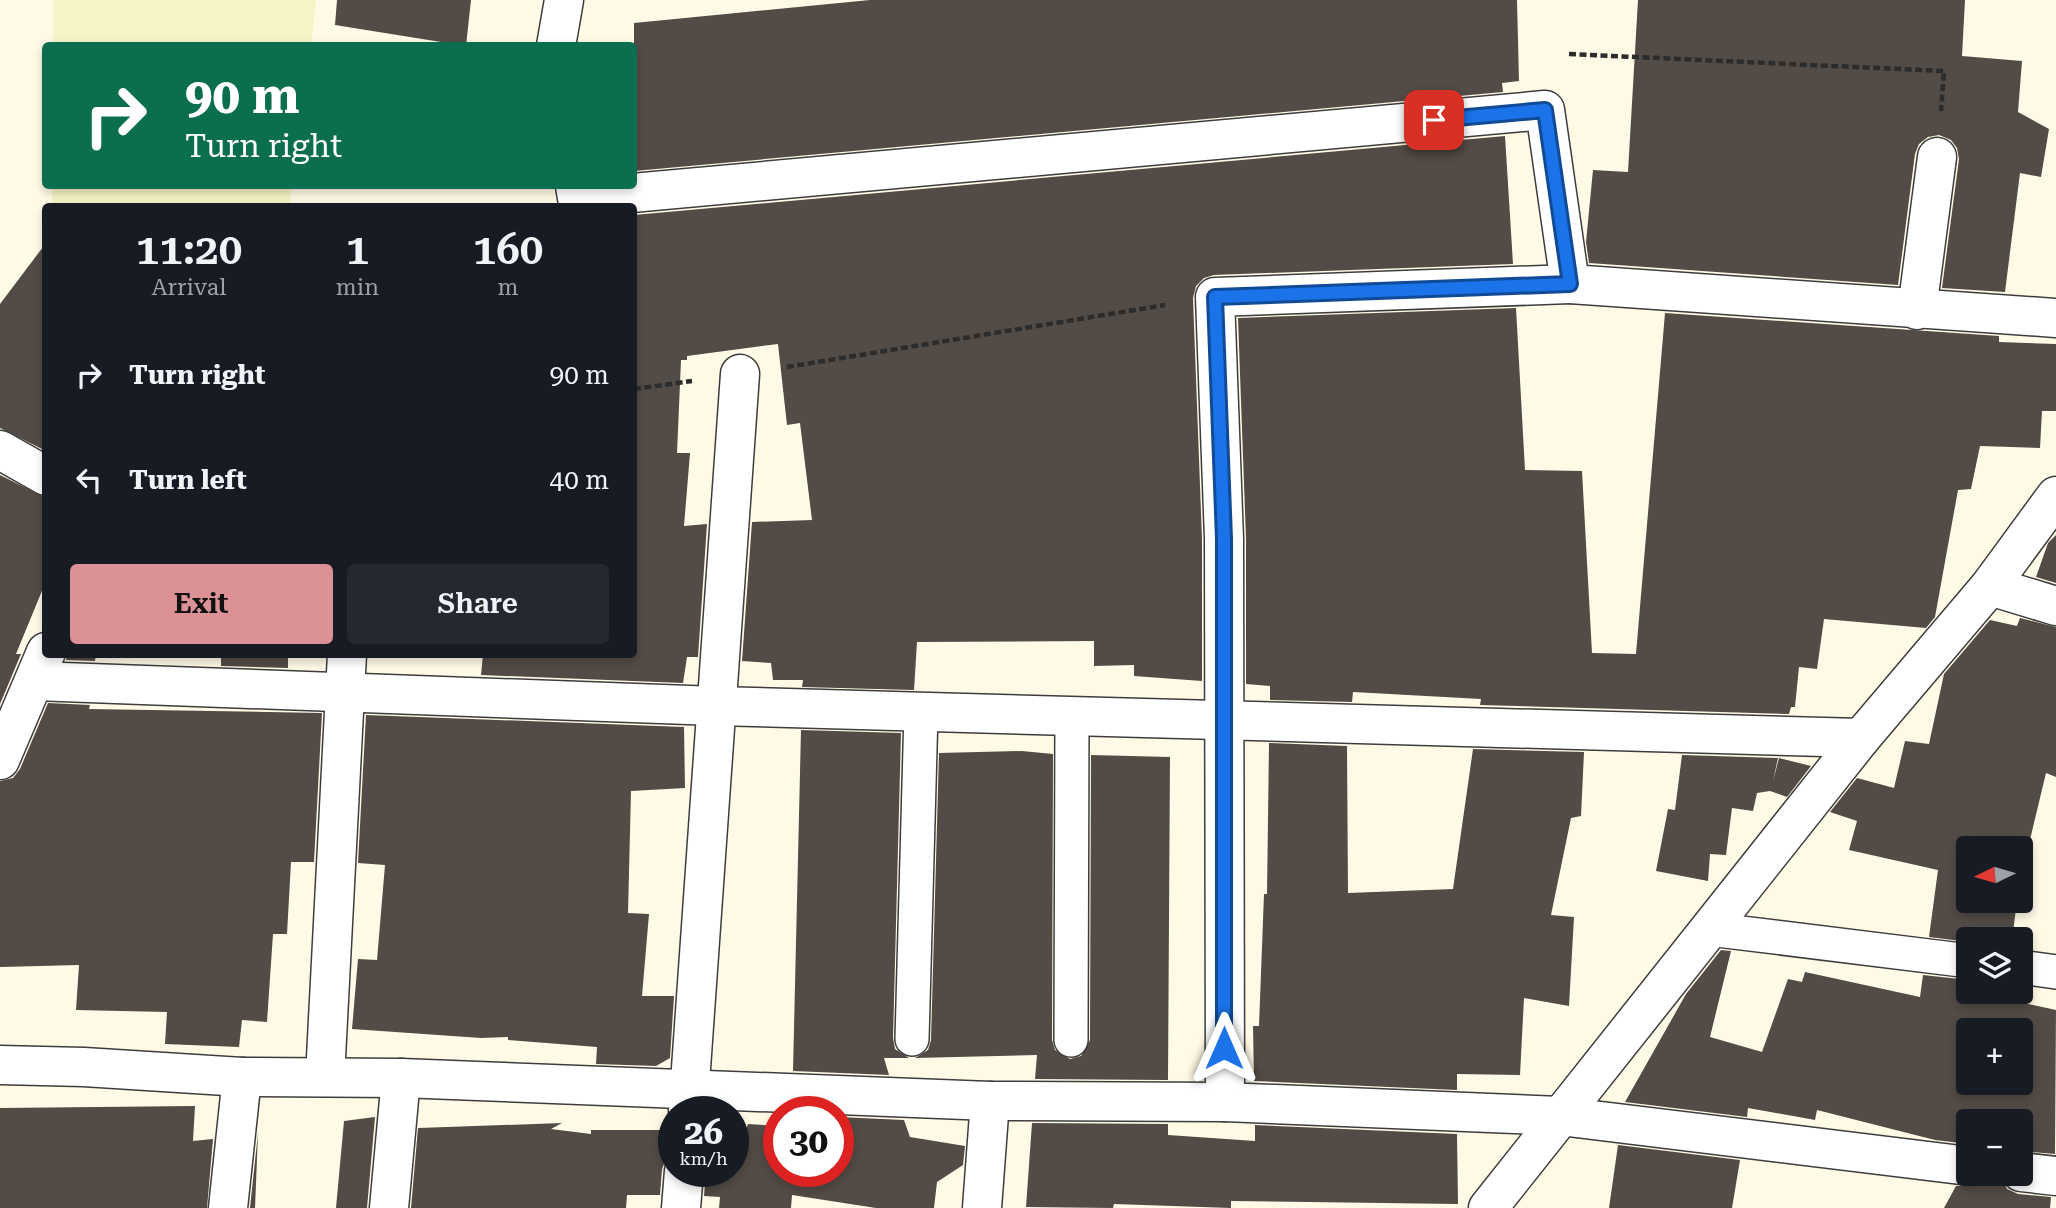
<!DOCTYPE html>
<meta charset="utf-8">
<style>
:root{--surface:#171b24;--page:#242831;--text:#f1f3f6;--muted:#9ea1a6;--accent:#db9196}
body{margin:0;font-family:"Roboto Serif",serif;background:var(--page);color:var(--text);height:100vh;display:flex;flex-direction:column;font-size:26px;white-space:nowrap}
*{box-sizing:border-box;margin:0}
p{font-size:23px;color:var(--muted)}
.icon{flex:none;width:38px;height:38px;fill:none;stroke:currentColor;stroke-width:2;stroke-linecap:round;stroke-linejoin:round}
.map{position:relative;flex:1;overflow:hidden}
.panel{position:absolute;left:42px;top:203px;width:595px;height:455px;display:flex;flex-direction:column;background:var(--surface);border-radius:7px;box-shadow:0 4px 10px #0003}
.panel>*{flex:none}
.top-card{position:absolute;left:42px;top:42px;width:595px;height:147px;border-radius:7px;box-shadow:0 4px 10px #0003;background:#0b6e4f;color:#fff;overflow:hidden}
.needle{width:46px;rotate:265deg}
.controls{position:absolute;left:1956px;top:836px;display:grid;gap:14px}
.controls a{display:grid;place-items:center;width:77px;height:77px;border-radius:7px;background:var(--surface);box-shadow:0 4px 10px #0003;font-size:35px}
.speed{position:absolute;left:658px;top:1096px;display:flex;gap:14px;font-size:35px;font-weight:700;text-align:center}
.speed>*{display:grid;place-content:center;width:91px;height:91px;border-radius:50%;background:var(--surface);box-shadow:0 4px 10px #0003;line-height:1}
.speed small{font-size:18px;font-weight:400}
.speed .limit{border:10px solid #d22;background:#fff;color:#111}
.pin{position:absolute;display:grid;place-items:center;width:60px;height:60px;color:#fff;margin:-30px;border-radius:14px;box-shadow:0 4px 10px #0006}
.me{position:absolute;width:77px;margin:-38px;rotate:0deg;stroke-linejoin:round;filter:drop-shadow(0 0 5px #0008)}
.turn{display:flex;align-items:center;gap:24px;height:147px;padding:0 28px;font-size:32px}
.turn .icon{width:91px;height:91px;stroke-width:2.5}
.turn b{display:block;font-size:49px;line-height:60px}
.eta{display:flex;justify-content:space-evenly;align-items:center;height:119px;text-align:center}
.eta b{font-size:42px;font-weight:600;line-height:49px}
.button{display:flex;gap:14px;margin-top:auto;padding:14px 28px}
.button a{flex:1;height:80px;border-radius:7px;background:var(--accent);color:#111;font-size:28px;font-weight:600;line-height:80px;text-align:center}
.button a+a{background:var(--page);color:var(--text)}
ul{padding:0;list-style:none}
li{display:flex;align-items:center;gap:21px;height:105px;padding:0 28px}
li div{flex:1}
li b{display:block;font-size:26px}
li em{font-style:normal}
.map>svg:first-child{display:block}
.farmland{fill:#f6f3c5}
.building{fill:#534b45;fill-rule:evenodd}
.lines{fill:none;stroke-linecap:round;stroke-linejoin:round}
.lane-casing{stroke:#3d3d3d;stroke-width:36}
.street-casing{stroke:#3d3d3d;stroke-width:41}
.path{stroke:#2c2c2c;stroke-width:4.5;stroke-dasharray:7 3.5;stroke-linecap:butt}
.lane{stroke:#fff;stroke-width:33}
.street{stroke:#fff;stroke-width:38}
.route-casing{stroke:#114b97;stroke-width:18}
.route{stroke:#1a73e8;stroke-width:12}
</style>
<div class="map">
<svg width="2056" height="1208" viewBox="0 0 2056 1208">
<rect width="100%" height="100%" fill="#fffae6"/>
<g class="farmland">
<path d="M53,0H316L311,45L53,46Z"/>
<path d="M52,186H292L290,206H56L52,204Z"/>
</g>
<g class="building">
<path d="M337,0H471L466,46L335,25Z"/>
<path d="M870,0H1517L1519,81L1502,83L1503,92L634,171V23Z"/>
<path d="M1638,0H1965L1962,56L2022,61L2018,112L2049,129L2041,177L2020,173L2005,292L1942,288L1959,159L1957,148L1951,140L1939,135L1928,137L1919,144L1915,154L1898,285L1589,263L1586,242L1593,170L1628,172Z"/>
<path d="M1505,136L1513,264L1214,275L1204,278L1196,286L1193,298L1202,539V681L1134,676V665L1094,666V641L917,642L914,690L802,687L803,680H773L771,663L742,661L752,522L812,520L800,423L787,425L778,344L687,356V360H681L677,453H690L684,526L707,524L698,657H687L683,683L481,675L483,654H634V215Z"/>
<path d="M46,243V451L0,428V304Z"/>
<path d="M1516,308L1525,470L1582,471L1592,653L1636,654L1665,313L1999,336V342L2056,344V411H2042L2040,448L1980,446L1971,489L1958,490L1935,617L1926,628L1824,619L1817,669L1799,667L1795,707H1791L1789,714L1480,705L1481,699L1353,692L1352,702L1270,700V686L1246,684V539L1238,318Z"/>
<path d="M0,475L46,498V581L16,654H21L0,704Z"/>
<path d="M2056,535V583L2036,577L2048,543Z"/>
<path d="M2020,618L2056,627V777L2046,773L2021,877V849H1969V901H2017L2012,940L1969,942L1929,937L1938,870L1849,850L1857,821L1830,812L1857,778L1894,788L1905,741L1929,744L1944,674L1990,620L2017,626Z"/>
<path d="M67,654H96L95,661L66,660Z"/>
<path d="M221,654H288V668L221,666Z"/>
<path d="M48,703L90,705L89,709L322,713L314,862H291L287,934H273L267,1022L242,1020L239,1047L165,1044L167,1012L76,1010L79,965L0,967V781L13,778L20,769Z"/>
<path d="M366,715L684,727L685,788L631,791L628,913L649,914L642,996H674L670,1058L656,1066L596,1064L597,1047L508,1040V1037L481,1038L352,1029L358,959L377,960L385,865L358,863Z"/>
<path d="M801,730L901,733L893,1038L895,1049L909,1058H884L889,1075L793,1071Z"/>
<path d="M1269,743L1347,746L1348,893L1453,889L1473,749L1584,752L1581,816L1571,818L1551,915L1574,917L1569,1006L1524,998L1520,1075L1457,1074V1090L1254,1081L1253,1026H1259L1264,894H1267Z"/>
<path d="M1022,751L1053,754L1052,1040L1055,1050L1070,1059L1081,1056L1090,1040L1091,755L1170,757L1168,1080L1035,1079L1037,1055L915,1058L928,1050L931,1040L939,753Z"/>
<path d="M1682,755L1778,758L1773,781L1779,758L1811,766L1787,797L1770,791L1757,793L1753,811L1732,808L1726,855L1710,854L1708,881L1656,871L1668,809L1675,810Z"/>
<path d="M1721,950L1731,951L1710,1037L1762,1052L1788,979L1802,982L1805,972L1920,997L1923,975L1969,980V992H2006L2005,999L2056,1010L2055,1154L2021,1151V1122H1969V1144L1935,1140L1817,1110L1815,1120L1748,1108L1747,1117L1625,1102L1686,994ZM1969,1031H2021V1083H1969Z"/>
<path d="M195,1106L193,1141L213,1139L207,1208H0V1108Z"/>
<path d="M375,1117L367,1208H336L344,1121Z"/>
<path d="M838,1117L904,1120L910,1137L965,1146L963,1165L937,1182L934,1208H876L792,1195L791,1208H719L720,1197L704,1196L706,1171H733V1133L745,1132L748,1124L779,1126V1171H838Z"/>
<path d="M562,1123L551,1129L591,1134V1130H660V1140L674,1138V1152L666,1159L662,1169L660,1195H627L626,1208H411L418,1128Z"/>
<path d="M1032,1123L1168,1124V1135L1255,1141V1125L1457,1134L1458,1204L1231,1201V1208L1114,1204L1113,1208L1026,1207Z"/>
<path d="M258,1133L255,1208H250Z"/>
<path d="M1618,1145L1740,1160L1732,1208H1609Z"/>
<path d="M1989,1174H2000L2007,1189L2018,1194L2051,1197L2050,1208H1944L1956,1186H1977Z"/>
</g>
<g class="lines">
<g class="lane-casing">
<g id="lane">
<path d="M1709,929L1969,961"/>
<path d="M2021,967L2056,972"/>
<path d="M912,1039L921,712"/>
<path d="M1071,1040L1072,717"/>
</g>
</g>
<g class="street-casing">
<g id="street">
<path d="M556,46L564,0"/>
<path d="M575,186L577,198L1545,110L1570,284L2056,318"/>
<path d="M1917,310L1937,157"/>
<path d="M0,450L46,476"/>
<path d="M1990,586L2056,606"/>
<path d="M35,681L716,706L1861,738"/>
<path d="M0,760L46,652"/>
<path d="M0,1065L84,1067L242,1077L401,1078L990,1101L1225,1102L1560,1116L1969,1166"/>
<path d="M325,1077L347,654"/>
<path d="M1225,1102L1224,539L1215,297L1570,284"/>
<path d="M688,1111L740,374"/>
<path d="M2021,1172L2056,1176"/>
<path d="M228,1208L242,1077"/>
<path d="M389,1208L401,1078"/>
<path d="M681,1208L684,1171"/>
<path d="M982,1208L990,1101"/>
<path d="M1488,1208L1861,738L1990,586L2056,496"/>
</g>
</g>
<g class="path">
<path d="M1569,54L1944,71L1941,111"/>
<path d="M787,367L1165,305"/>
<path d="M634,389L692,381"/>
</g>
<use href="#lane" class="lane"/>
<use href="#street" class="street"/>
</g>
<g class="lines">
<g class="route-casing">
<path id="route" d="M1224,1048V539L1215,297L1570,284L1545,110L1434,120"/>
</g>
<use href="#route" class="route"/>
</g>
</svg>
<div class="controls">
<a><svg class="needle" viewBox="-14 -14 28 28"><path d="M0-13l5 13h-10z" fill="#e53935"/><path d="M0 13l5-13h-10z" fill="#9ea1a6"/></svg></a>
<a><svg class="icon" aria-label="layers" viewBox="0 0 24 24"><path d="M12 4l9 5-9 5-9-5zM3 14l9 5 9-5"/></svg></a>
<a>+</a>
<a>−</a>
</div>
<div class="speed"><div>26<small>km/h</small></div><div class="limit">30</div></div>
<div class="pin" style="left:1434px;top:120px;background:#d93025"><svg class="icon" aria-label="arrive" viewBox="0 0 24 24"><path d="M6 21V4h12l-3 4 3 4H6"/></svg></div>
<svg class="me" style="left:1224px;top:1048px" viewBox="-20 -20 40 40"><path d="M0-17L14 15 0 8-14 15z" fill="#1a73e8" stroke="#fff" stroke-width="4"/></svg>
<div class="top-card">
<div class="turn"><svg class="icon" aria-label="right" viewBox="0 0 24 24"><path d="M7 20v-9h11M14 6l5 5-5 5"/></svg><div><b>90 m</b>Turn right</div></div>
</div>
<section class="panel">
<div class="eta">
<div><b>11:20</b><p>Arrival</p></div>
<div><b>1</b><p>min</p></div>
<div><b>160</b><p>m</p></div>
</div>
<ul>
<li><svg class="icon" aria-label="right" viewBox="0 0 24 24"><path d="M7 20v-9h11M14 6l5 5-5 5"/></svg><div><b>Turn right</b></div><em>90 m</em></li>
<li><svg class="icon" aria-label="left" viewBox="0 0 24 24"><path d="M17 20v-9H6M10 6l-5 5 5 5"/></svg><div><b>Turn left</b></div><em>40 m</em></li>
</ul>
<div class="button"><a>Exit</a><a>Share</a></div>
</section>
</div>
